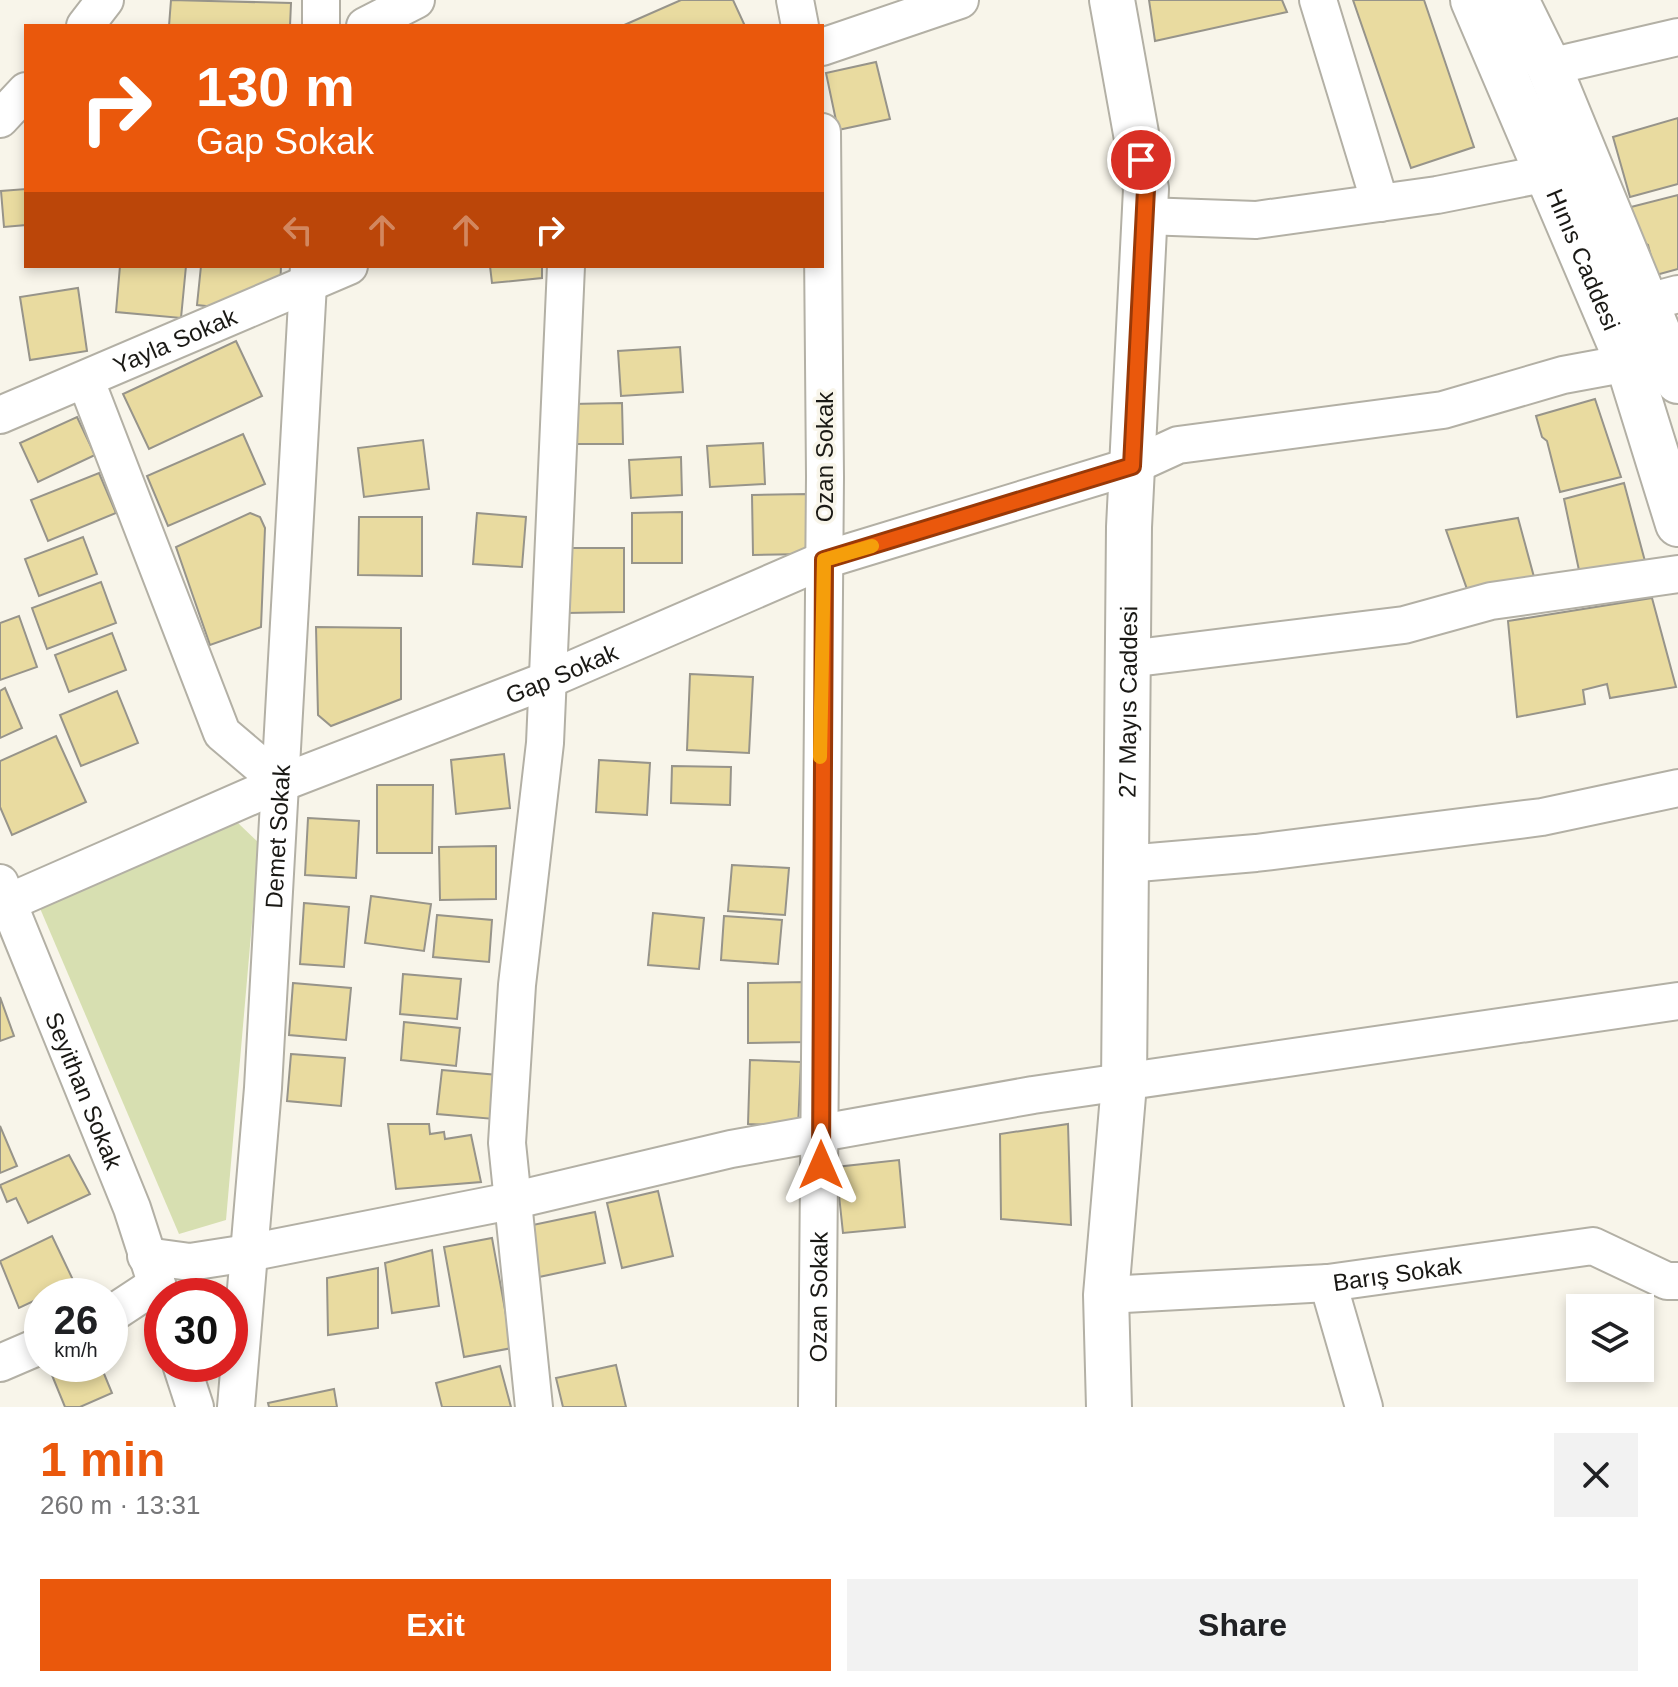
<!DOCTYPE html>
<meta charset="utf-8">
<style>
:root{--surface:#fff;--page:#f2f2f2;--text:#202124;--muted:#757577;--accent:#ea580c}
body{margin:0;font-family:Arial,sans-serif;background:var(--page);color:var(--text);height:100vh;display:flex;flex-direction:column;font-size:30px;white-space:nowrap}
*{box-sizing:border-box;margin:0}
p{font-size:26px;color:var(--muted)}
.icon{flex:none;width:44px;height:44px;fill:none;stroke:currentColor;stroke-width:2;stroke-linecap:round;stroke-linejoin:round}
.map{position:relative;height:1407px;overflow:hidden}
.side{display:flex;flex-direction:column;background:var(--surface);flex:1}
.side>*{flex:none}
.banner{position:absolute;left:24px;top:24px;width:800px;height:244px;border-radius:0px;box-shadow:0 4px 12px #0003;background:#ea580c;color:#fff;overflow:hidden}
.buttons{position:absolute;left:1566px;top:1294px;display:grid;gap:16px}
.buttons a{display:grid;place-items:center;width:88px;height:88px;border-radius:0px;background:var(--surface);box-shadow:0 4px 12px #0003;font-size:40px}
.speed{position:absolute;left:24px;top:1278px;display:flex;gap:16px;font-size:40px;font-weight:700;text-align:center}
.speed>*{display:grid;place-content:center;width:104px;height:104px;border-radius:50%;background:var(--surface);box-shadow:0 4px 12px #0003;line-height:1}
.speed small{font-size:20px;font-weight:400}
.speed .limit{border:12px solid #d22;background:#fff;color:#111}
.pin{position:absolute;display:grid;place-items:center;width:68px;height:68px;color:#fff;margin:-34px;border:4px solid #fff;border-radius:50%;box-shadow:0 2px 8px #0007}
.me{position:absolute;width:88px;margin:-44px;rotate:0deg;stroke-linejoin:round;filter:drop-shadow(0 0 6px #0008)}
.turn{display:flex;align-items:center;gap:28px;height:168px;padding:0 40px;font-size:36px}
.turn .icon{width:104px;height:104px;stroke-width:2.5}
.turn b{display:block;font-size:56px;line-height:68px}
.lanes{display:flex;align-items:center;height:76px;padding:0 40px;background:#0003;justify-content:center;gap:40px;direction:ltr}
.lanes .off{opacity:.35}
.round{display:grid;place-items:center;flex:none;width:84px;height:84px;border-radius:0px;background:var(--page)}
.headline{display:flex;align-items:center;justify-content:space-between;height:136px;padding:0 40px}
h1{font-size:48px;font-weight:700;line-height:60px;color:var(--accent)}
.button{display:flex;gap:16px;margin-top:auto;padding:16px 40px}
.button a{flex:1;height:92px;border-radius:0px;background:var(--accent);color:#fff;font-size:32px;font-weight:700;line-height:92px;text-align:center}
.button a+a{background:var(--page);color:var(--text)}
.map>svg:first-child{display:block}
.green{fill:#d7dfb1}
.building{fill:#e9dba0;stroke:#97948a;stroke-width:2}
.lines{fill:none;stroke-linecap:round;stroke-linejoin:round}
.minor-casing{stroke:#b3b0a5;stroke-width:40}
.tertiary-casing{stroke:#b3b0a5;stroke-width:48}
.minor{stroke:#fff;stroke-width:36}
.tertiary{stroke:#fff;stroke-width:44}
.route-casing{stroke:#983908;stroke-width:20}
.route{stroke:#ea580c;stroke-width:14}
.slow{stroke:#f59e0b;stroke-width:14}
.labels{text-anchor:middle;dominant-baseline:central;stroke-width:7;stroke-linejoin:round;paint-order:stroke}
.street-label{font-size:24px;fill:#1a1915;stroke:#f8f5ea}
</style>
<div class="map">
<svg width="1678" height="1407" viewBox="0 0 1678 1407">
<rect width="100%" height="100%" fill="#f8f5ea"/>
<path class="green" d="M238,823L259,843L226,1220L179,1234L39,906Z"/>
<g class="building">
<path d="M171,0L291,3L290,26H169Z"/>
<path d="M681,0H733L745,26H622Z"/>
<path d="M1149,0H1282L1287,12L1155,41Z"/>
<path d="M1353,0H1424L1474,147L1411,168Z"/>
<path d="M876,62L890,119L838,130L826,73Z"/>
<path d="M1678,118V184L1630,197L1613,137Z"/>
<path d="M26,189V225L4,227L1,191Z"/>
<path d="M1678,195V269L1656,275L1648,245L1641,241L1631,207Z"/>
<path d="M120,266H186L181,318L116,312Z"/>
<path d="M201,266H281L280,290L233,309L197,305Z"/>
<path d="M490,266H542V278L492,283Z"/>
<path d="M78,288L87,351L30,360L20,297Z"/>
<path d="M236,341L262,396L149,449L123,394Z"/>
<path d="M680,347L683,392L621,396L618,351Z"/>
<path d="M1595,399L1621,477L1560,492L1547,441L1542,437L1536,416Z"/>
<path d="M622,403L623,444H572L571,404Z"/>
<path d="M77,417L95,455L38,482L20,443Z"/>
<path d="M243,434L265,484L168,526L147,476Z"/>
<path d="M423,440L429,489L364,497L358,448Z"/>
<path d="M763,443L765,484L710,487L707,446Z"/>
<path d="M681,457L682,495L631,498L629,460Z"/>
<path d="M99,473L116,513L48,541L31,500Z"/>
<path d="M1624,483L1646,565L1580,575L1564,499Z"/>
<path d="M807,494L808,554L753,555L752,495Z"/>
<path d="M682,512V563H632V513Z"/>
<path d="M250,513L260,517L265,528L261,627L210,645L176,547Z"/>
<path d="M477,513L526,517L522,567L473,564Z"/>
<path d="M359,517H422V576L358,575Z"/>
<path d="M1518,518L1534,577L1467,589L1446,530Z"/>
<path d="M83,537L97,574L39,596L25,559Z"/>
<path d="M565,548H624V612L566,613Z"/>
<path d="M101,582L116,623L47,649L32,608Z"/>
<path d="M1652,598L1676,687L1610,698L1607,684L1583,690L1585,704L1517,717L1508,621Z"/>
<path d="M19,616L37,667L0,680V623Z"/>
<path d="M316,627L401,628V699L331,726L318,715Z"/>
<path d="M112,633L126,670L69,692L55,655Z"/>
<path d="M690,674L753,677L749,753L687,750Z"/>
<path d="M5,688L22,728L0,738V691Z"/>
<path d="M117,691L138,743L81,766L60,715Z"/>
<path d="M56,736L86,802L12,835L0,807V761Z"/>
<path d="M504,754L510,808L456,814L451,760Z"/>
<path d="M599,760L650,763L647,815L596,812Z"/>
<path d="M672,766L731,767L730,805L671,803Z"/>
<path d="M377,785H433L432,853H377Z"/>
<path d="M308,818L359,821L356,878L305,875Z"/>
<path d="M496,846V899L440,900L439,847Z"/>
<path d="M732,865L789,868L785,915L728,911Z"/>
<path d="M371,896L431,904L424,951L365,943Z"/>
<path d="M304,903L349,907L344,967L300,964Z"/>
<path d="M653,913L704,918L699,969L648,965Z"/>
<path d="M437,915L492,920L489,962L433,957Z"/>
<path d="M724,916L782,920L778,964L721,960Z"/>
<path d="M403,974L461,979L457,1019L400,1014Z"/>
<path d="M808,982V1042L748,1043V983Z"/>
<path d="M293,983L351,988L346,1040L289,1035Z"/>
<path d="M0,997L14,1036L0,1041Z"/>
<path d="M404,1022L460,1028L456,1066L401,1060Z"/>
<path d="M291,1054L345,1058L341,1106L287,1101Z"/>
<path d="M750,1060L801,1062L798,1126L748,1124Z"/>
<path d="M442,1070L498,1075L494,1119L437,1114Z"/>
<path d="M388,1124H429L430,1134L444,1132L445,1139L471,1135L481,1182L396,1189Z"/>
<path d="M1068,1124L1071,1225L1001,1219L1000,1134Z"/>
<path d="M0,1126L17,1166L0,1173Z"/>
<path d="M69,1155L90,1194L28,1223L16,1198L7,1202L0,1185Z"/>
<path d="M899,1160L905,1227L843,1233L836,1167Z"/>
<path d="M658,1191L673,1256L622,1268L607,1203Z"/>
<path d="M595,1212L605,1263L539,1277L528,1226Z"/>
<path d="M52,1236L74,1282L19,1308L0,1261Z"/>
<path d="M492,1238L512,1348L464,1357L444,1247Z"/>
<path d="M432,1250L439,1306L392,1313L385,1263Z"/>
<path d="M378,1268V1328L328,1335L327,1278Z"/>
<path d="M58,1364H100L112,1393L80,1407H65L49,1368Z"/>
<path d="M616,1365L626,1407H563L556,1378Z"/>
<path d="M500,1366L511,1407H442L436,1383Z"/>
<path d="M334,1389L337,1407H269L268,1403Z"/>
</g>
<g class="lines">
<g class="minor-casing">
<g id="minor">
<path d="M321,0V26"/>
<path d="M795,0L800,26"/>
<path d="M1318,0L1380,203"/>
<path d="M85,26L105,0"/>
<path d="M365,26L416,0"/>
<path d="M822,47L960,0"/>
<path d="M1549,67L1678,37"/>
<path d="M0,119L26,91"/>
<path d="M1145,216L1256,220L1437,195L1548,173"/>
<path d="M1648,302L1678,294"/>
<path d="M86,381L222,733L281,783"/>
<path id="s1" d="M0,415L349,266"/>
<path d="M1128,659L1404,625L1491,601L1678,574"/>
<path d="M1126,864L1256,853L1542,817L1678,788"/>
<path id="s2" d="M0,883L132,1208L162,1301"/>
<path id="s3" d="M0,906L281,783L545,681L824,560L1132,466L1178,445L1443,410L1563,375L1628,363"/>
<path d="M146,1256L190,1262L248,1253L511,1201L731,1149L1033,1095L1678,1001"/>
<path d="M1328,1283L1364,1407"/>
<path id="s4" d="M1106,1295L1328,1283L1593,1246L1667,1281H1678"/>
<path d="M110,1315L157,1284"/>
<path d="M0,1363L42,1345"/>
<path d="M181,1364L195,1407"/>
<path id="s5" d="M236,1407L263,1088L309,266"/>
<path d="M534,1407L507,1143L517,985L545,743L566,266"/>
<path id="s6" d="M817,1407L825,477L822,132"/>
</g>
</g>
<g class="tertiary-casing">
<g id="tertiary">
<path id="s7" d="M1473,0L1628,363L1678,524"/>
<path d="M1516,0L1549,67L1678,381"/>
<path id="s8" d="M1109,1407L1106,1295L1124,1084L1129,527L1146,189L1112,0"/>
</g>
</g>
<use href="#minor" class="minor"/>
<use href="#tertiary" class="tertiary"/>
</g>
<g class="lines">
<g class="route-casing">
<path id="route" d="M821,1165L824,560L1132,466L1146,189L1141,160"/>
</g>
<use href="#route" class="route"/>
<path class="slow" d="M820,757L824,560L872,546"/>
</g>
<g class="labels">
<g class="street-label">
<text stroke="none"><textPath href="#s7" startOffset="282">Hınıs Caddesi</textPath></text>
<text stroke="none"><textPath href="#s1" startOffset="190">Yayla Sokak</textPath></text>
<text transform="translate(824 457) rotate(-90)">Ozan Sokak</text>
<text stroke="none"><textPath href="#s3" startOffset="608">Gap Sokak</textPath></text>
<text stroke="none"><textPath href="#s8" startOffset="706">27 Mayıs Caddesi</textPath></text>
<text stroke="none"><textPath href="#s5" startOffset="572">Demet Sokak</textPath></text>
<text stroke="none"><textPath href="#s2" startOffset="224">Seyithan Sokak</textPath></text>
<text stroke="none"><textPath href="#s4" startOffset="292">Barış Sokak</textPath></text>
<text stroke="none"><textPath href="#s6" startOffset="110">Ozan Sokak</textPath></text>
</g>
</g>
</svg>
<div class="buttons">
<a><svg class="icon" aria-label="layers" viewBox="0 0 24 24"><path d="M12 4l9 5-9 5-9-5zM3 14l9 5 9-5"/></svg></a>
</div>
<div class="speed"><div>26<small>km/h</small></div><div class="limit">30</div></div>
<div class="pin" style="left:1141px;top:160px;background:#d93025"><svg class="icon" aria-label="arrive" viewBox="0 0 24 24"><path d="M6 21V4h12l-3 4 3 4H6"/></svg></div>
<svg class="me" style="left:821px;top:1165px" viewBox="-20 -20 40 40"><path d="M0-17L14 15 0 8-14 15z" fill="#ea580c" stroke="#fff" stroke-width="4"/></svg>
<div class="banner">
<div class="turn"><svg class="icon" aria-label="right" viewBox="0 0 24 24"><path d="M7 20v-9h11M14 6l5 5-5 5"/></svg><div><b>130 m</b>Gap Sokak</div></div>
<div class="lanes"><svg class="icon off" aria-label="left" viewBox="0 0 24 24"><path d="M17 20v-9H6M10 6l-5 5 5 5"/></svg><svg class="icon off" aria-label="ahead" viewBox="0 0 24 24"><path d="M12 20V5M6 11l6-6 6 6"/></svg><svg class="icon off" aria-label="ahead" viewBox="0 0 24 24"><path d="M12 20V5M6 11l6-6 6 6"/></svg><svg class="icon" aria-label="right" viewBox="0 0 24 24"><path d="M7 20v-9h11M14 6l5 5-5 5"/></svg></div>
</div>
</div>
<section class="side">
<div class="headline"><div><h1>1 min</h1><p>260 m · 13:31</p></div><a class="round"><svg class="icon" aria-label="close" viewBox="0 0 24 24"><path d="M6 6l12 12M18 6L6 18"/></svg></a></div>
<div class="button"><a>Exit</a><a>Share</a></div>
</section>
